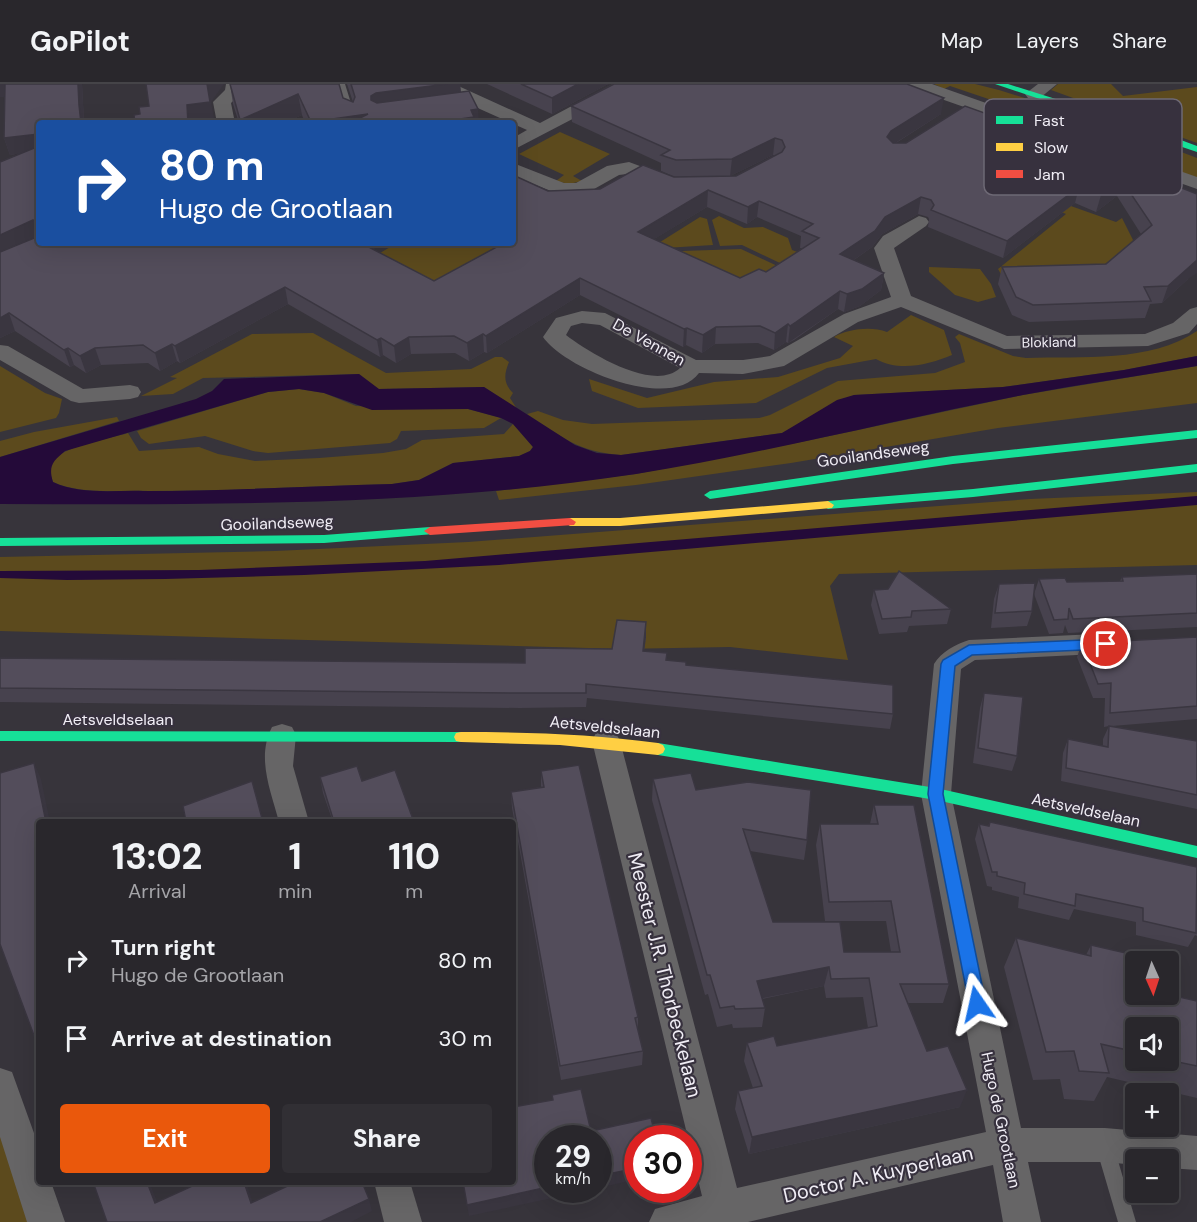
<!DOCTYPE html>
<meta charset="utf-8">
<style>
:root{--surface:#29272c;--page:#312f34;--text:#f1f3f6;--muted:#a5a5a9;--line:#454448;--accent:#ea580c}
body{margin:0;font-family:"DM Sans",sans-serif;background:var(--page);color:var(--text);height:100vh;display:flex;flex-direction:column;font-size:22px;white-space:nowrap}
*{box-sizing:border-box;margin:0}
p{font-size:20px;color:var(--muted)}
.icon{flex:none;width:33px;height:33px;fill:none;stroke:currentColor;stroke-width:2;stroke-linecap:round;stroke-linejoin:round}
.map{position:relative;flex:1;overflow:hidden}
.sheet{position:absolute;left:36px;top:735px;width:480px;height:366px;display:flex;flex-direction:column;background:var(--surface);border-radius:6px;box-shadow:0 6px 24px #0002,0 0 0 2px var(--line)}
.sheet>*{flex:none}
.hud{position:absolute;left:36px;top:36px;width:480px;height:126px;border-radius:6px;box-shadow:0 6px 24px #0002,0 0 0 2px var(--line);background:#1a4fa0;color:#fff;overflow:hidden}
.needle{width:39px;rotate:177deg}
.buttons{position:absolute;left:1125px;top:867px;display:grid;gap:12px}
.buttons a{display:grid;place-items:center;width:54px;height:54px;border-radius:6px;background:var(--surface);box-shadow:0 6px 24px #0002,0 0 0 2px var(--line);font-size:30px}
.speed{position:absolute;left:534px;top:1041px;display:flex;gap:12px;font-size:30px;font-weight:700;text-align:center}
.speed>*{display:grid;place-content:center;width:78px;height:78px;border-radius:50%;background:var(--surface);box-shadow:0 6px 24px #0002,0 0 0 2px var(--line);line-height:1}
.speed small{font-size:15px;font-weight:400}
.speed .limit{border:9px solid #d22;background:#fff;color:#111}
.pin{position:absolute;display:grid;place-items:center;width:51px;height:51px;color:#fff;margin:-26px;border:3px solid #fff;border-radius:50%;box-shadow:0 2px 6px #0007}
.me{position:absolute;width:66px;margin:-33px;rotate:349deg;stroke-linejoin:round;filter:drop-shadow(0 0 4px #0008)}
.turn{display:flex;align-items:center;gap:21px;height:126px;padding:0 24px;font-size:27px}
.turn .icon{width:78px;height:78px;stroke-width:2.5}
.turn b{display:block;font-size:42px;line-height:51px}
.eta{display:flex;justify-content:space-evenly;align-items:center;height:102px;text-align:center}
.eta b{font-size:36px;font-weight:800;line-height:42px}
.button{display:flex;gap:12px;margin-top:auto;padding:12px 24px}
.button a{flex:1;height:69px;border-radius:6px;background:var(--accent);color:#fff;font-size:24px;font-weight:800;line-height:69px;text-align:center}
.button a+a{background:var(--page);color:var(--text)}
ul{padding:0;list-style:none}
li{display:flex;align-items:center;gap:18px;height:78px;padding:0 24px}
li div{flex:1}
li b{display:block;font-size:22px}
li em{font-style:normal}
header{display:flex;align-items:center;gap:36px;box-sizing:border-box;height:84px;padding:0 30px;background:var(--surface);border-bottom:2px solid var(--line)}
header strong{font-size:28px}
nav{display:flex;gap:33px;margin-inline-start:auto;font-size:21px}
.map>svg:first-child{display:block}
.green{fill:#5c4a1d}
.water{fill:#240a39;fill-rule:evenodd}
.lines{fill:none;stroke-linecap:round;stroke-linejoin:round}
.lane{fill:#666566;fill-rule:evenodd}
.street{fill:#666566;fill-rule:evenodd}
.fast{fill:#16e098;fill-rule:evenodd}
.slow{fill:#ffcf43;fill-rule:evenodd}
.jam{fill:#f24e42;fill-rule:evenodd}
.wall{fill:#47424e;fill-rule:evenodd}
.shaded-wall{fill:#3a3640}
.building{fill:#534d5b;stroke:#3a3640;stroke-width:1.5;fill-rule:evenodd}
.route{fill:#1a73e8;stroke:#114b97;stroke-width:1.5}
.labels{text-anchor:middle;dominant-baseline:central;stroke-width:4.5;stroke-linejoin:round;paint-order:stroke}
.far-street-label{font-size:14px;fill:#f0edf5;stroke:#37313e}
.street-label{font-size:16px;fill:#f0edf5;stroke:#37313e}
.near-street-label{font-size:20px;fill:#f0edf5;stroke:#37313e}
.key{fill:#37313e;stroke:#6e6975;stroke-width:1.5}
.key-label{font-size:16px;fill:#f0edf5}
</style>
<header>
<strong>GoPilot</strong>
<nav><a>Map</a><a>Layers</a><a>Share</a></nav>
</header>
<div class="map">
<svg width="1197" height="1138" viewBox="0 0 1197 1138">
<rect width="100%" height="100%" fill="#37343b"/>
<g class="green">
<path d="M934,0H975L999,6L1108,40L1197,74V95L1047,41L1053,37L950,2L944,5Z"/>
<path d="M1058,0H1111L1123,12L1197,3V59L1051,6Z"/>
<path d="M560,48L610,70L573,92L582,97L569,100L556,97L564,91L519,70Z"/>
<path d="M1006,105L1068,121L1116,138L1122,134L1134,158L1084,196L1005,197L998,185L1066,130Z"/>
<path d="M719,132L744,144L763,143L788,154L792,166L814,174L799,188L742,161L720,162L712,136Z"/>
<path d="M700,133L707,135L713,161L649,165Z"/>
<path d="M397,159H495L502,162L440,213L375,172Z"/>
<path d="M741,165L786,186L752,199L653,168Z"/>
<path d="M929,183L980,185L991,200L996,213L978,218L955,211L929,188Z"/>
<path d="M911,231L944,246L952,271C928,281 899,288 876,275L827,284L756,319L638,324L592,307L589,295L647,314L714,298L778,293L840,274L853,262L834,253C848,245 871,242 887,248Z"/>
<path d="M1197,247V272L1124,286L1003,303L854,311L782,349L621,371C578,368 562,353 527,330L538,327L563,336L592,340L759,334L770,331L838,297L935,289L965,278L960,259L955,253L959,250L1013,272L1026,274C1081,272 1150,279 1197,247Z"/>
<path d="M313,249L386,289L471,285L495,273H502L509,278C504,290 503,299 513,309L510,314L517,325L484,303L378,305L359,290L203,294L173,310L141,312L177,294L170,293L252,250Z"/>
<path d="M0,282L45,309L62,315L59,329L56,334L0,348Z"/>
<path d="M1197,282V319L998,344L791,379L636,401L499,416L496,407L636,390L806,357L1023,311Z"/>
<path d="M299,305L324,309L356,322L468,325L501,334L484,344L401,347L397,355L390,359L268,369L253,367L205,352L149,360L141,354L137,347L268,308Z"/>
<path d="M117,333L119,337L0,373V357L34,348Z"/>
<path d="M513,340L533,363L530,367L519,372L453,379L419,396L392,400C310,402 229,407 148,407C117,406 82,411 53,398C51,392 48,385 51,379C61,362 109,355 128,349L139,367L199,363L218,370L255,377L319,374L383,369L406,365L422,356L504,350Z"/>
<path d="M1197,408V481L839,490L830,502L848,576L730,563L619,565L0,547V473L275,467L468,458L1030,415Z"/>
<path d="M0,1041L32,1138H0Z"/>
</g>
<g class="water">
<path d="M1197,272V282C1139,292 1081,300 1023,311C894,336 766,369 636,390C427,422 212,421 0,420V373L196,315L212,307L224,295L359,290L379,305L484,303L575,361L597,369L621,371L782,349L837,316L854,311L1003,303L1124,286ZM299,305L324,309L372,326L468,325L501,334L513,340L533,363L530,367L519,372L453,379L419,396L392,400C309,402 226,407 143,407C114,406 80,411 53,398C48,382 53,377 65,367L268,308Z"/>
<path d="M1197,412V421L499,481L304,491L165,495L67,496L0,494V487L199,486L425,477Z"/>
</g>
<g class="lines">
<g class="lane">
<path d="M337,0H345L355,32L354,34L347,32Z"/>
<path d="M1105,1054L1111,1057L1114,1063L1136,1138H1118L1096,1063L1099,1057Z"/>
</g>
<g class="street">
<path d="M226,0H242V8L231,19L235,39H217L213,18L225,6Z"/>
<path d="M438,0H454L540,39L613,0H634L632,4L513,66V54L527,46L442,8Z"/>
<path d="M908,0H932L1197,93V105L910,4Z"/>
<path d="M1038,0H1057L1040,14H1028L1025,10Z"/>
<path d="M629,78L675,95L677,99L675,103L668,105L627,90L619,91L587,109L561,111L513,92V79L564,99H576L607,82Z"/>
<path d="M919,132L926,134L929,138L926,142L894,164L911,212L1007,252L1145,250L1173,239L1190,225L1197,223V240L1189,249L1148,262L1004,265L901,223L858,238L784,282L743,290L699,289C671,328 565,285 543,253L556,234L582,227L605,229L696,276H743L770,272L844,230L891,213L874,164L883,152ZM582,239L600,241L680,284C654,309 588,268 566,251L571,242Z"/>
<path d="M0,261L8,262L83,305L130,301L138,303L141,308L138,313L130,315L79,319L71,317L0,276Z"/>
<path d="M1118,549L1127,552L1131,559L1127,566L1118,569L975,576L961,585L951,710L1021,1044H1105L1197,1052V1086L1168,1084V1076H1136V1081L1105,1078H1028L1041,1138H1003L993,1081L748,1138H649L655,1125L702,1112L592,657L596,649L606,646L616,649L620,657L737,1104L986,1048L921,710L934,580C941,568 956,560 969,556Z"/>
<path d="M282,640L292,643L296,651L293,682L309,738H279C271,707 256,674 272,643Z"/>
<path d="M0,984L12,988L39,1063V1098H51L65,1138H27L0,1053Z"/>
<path d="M374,1098H410L422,1138H384Z"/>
</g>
<g class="fast">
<path d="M995,0H1008L1151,45L1197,62V68Z"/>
<path d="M1197,346V354L953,380L710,415L704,411L710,407L953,372Z"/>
<path d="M1197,380V388L973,413L828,425L822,421L828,417L973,405Z"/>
<path d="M430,443L434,444L436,447L434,450L324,459L0,462V454L324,451Z"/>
<path d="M0,647L461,648L466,649L468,653L466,657L461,658L0,657Z"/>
<path d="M658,659L936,704L1197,762V774L936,716L658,671L653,669L651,665L653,661Z"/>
</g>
<g class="slow">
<path d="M828,417L834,421L832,424L620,442H570L564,438L570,434H620Z"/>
<path d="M461,648C527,648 593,650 658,659L663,661L665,665L663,669L658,671L560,661L461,658L456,657L454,653L456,649Z"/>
</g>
<path class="jam" d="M570,434L576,438L574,441L430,451L424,447L430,443Z"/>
</g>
<g class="wall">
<path d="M0,0H82L84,39H39V159H385L373,165L434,197L500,161L496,159H513V91L548,107L600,105L675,93L661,87V79L572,38L571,22L941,30L896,59H906L1029,45L1077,57L1076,61L1137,83L1136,86L1188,195L1162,219L1150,220L1145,234L1029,238L1012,231L998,200L1002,183L1106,180L1141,150L1117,112L1096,128L1075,119L1003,174L928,143L929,135L928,133L918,130L882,150L872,163L854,176L884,189L881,206L860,222L844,228L838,225L794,256L788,259L786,258L774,266L758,259L715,260L702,269L686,261L683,263L580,211L487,269L484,268L469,277L455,269L411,270L396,279L383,271L380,273L288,220L180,279L177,277L160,287L148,279L101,281L86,289L74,281L70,283L15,247L0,254V78L21,69L10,71L4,54L5,12L0,13ZM773,71H775L736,92H730ZM707,123L747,140L757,133L801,152L800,164L803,165L766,188L740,194L654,155Z"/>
<path d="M230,0L343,14L353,18L347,0H460L461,8L479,39H305L302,31L284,39H239L233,20Z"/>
<path d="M487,0H608L552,30Z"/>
<path d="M1197,490V543L1068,549L1065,541L1063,549L1049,550L1034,510L1039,495L1067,498L1120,497L1122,493Z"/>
<path d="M999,500L1032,527L1027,542L991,544L994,515Z"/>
<path d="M874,506L951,525L947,540L909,542L907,548L879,550L871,521Z"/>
<path d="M646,553L644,567L667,569V576L893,630L890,645L587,614L586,623L520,624L0,618V574L525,579L612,565Z"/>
<path d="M1197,553V635L1112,642L1197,657V725L1061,697L1063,669L1068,655L1103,662V655L1109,642L1104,643L1105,614H1093L1077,573L1082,559Z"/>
<path d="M984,609L1017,672L1012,687L973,679L980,624Z"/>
<path d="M541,687L638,933V947L643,967L642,981L561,996L512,724L511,708L541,703Z"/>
<path d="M320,693L362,697L414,738H333L323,709Z"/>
<path d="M653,695L696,706L807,756L804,776L750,767L773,838L844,868H891L886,837H825L816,761L820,740H870L874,721L949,900L943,919H908L927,967L960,1023L749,1070L735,1025L738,1007L753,1004L744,977L747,959L777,962L868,944L863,913L826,914L824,902L762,915L765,924L762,943L733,944L732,940L717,943L708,910L705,911L652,716Z"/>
<path d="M990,738L1197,783V852L1195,851L1188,863L1136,851V838L1074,825L1069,836L1018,824L1019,813L992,806V803L987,802L975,755L979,740L988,742Z"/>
<path d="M1016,854L1086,871L1091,861L1170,911L1197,917V1014L1107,993L1094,1017L1064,1015L1060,995L1033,996L1004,883ZM1136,944H1168V976H1136Z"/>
</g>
<g class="shaded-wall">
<path d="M0,0H6L10,12L0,13Z"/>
<path d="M78,0H82L84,39H81L79,21Z"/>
<path d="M207,0H224L211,18L215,39H188L187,21Z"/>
<path d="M447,0H460L462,19L379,30L371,16V12L376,9Z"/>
<path d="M578,0H608L552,30V14Z"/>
<path d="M298,10L302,31L284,39H240V36Z"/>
<path d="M944,14L941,30L889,63L887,53L891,47Z"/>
<path d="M478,25L479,39H433L471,26Z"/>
<path d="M368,30L369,39H311V38Z"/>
<path d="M39,50V67L10,71L4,54Z"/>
<path d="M775,54L773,71L730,92L732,75Z"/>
<path d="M1121,95L1117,112L1096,128L1101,111Z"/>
<path d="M1079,103L1075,119L1003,174L1007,157Z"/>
<path d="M708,106L707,123L638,165V148Z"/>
<path d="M921,113L918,130L882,150L872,163L838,187L840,170L885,133Z"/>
<path d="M759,117L757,133L747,140L748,123Z"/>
<path d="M33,136L38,153L0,171V151Z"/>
<path d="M356,159H384L358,173Z"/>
<path d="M1197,176V189L1188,195L1162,219L1168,202Z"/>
<path d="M884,189L881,206L860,222L844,228L847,210Z"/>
<path d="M580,194V211L487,269L486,252Z"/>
<path d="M285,203L288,220L180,279L175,262Z"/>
<path d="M840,207L838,225L788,259L790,242Z"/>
<path d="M9,229L15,247L0,254V234Z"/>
<path d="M788,240L786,258L774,266L775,249Z"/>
<path d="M716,243L715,260L702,269L703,251Z"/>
<path d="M687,244L686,261L683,263L684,245Z"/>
<path d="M483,250L484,268L469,277L467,259Z"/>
<path d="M409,253L411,270L396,279L394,262Z"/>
<path d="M381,254L383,271L380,273L377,256Z"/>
<path d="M172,260L177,277L160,287L155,269Z"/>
<path d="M68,264L74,281L70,283L64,266Z"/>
<path d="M95,264L101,281L86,289L80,272Z"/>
<path d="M646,538V553L642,582L643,567Z"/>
<path d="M34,679L41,695L50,738H46Z"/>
<path d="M829,883L824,902L753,916L757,897Z"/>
<path d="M967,1006L960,1023L749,1070L752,1053Z"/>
<path d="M638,1084V1095L598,1104V1092Z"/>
<path d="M147,1098H149L163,1132L155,1119Z"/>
<path d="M244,1098H246L257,1132L251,1119Z"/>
<path d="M548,1103V1106H590L469,1132L467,1121Z"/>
<path d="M369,1115L372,1127L351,1138H320Z"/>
</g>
<g class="building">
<path d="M5,0H78L79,21L81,39H39V50L4,54Z"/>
<path d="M146,0H207L210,18L187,21L188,39H135L134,31L140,30L139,23L149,22Z"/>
<path d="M230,0H339L343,14L353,18L355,13L351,0H447L376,9L371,12V16L377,19L469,7L478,25L471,26L474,33L433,39H350L368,30L311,38L298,10L240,36Z"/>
<path d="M521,0H578L552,14Z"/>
<path d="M614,0H907L944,14L891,47L887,53L893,59H906L965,22L1029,45L1034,41L1077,57L1073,60L1137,83L1134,85L1197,110V176L1168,202L1144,203L1151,217L1033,221L1016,213L1002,183L1106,180L1152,141L1121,95L1101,111L1079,103L1007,157L931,126L934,121L931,116L921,113L885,133L875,147L840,170L884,189L862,205L847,210L840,207L796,238L790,242L788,240L775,249L760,242L716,243L703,251L687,244L684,245L580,194L486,252L483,250L467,259L454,252L409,253L394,262L381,254L377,256L285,203L175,262L172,260L155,269L143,261L95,264L80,272L68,264L64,266L9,229L0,234V168L39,152V159H361L434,197L504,159H513V154L516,152L513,151V91L548,107L600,105L643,81L674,93L736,92L782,68L785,63L782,56L775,54L732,75L676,76L661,71L670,66L571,22ZM708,106L748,123L759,117L813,140L802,147L819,154L766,188L759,185L740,194L638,148Z"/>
<path d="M39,62V140H36L33,136L0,151V78Z"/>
<path d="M899,487L951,525L912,527L911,533L882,535L874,506L888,505Z"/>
<path d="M1197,490V529L1073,535L1069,524L1068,535L1054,536L1039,495L1065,494L1067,498L1123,497L1122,493Z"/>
<path d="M1035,499L1032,527L995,529L999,500Z"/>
<path d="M617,536L646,538L643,567L667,569L666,576L686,578V581L893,601V630L586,600V609H519L0,604V574L525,579V564L612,565Z"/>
<path d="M1197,553V622L1110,629L1111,599L1098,600L1082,559Z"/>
<path d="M984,609L1023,613L1017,672L978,664Z"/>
<path d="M1109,642L1197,657V711L1066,684L1068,655L1108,663Z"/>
<path d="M34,679L46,738H39V965L0,860V689Z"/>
<path d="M579,681L638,933L635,934L643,967L560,982L511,708L544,703L541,687Z"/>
<path d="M357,682L362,697L395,686L414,738H334L320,693Z"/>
<path d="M691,689L696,706L748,698L811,706L807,756L743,745L773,838H840L844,868H900L891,817L829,818L820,740H878L874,721H914L949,900H900L927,967L948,962L967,1006L752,1053L738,1007L762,1002L747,959L774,952L777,962L877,942L869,894L831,895L829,883L757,897L765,924L735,925L734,922L720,924L710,891H707L653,695Z"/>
<path d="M252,697L263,738H186L183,722Z"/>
<path d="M990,738L1197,783L1196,849L1143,837V824L1076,810L1075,822L1024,810L1025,799L997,792V788H992L979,740L989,742Z"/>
<path d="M1016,854L1091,872V861L1165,878H1136V910H1168V878L1171,879L1170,911L1197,917V982L1168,976V944H1136V968L1101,960L1109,989L1079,987L1074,967L1046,968Z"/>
<path d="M581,1005L591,1047L651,1034L656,1054H638V1084L598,1092V1054H548V1103L467,1121L463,1098H513V1023L553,1016L552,1011Z"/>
<path d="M93,1098H147L155,1119L201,1098H244L251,1119L296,1098H362L369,1115L320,1138H107Z"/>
</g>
<path class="route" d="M1106,555L1113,560L1106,565L972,571L955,582L943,710L986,920L983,926L977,928L971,926L969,920L928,710L941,580L943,576L969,561Z"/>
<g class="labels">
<g class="far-street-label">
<text transform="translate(1049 258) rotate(-1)">Blokland</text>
</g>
<g class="street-label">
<text transform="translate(649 258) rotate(29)">De Vennen</text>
<text transform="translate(873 370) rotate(-8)">Gooilandseweg</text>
<text transform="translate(277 439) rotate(-2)">Gooilandseweg</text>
<text x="118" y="635">Aetsveldselaan</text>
<text transform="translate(605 643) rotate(6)">Aetsveldselaan</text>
<text transform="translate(1086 726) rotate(12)">Aetsveldselaan</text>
<text transform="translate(1001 1036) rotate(78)">Hugo de Grootlaan</text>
</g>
<g class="near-street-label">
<text transform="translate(665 891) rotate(76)">Meester J.R. Thorbeckelaan</text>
<text transform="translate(878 1090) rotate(-13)">Doctor A. Kuyperlaan</text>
</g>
</g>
<rect x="984" y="15" width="198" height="96" rx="9" class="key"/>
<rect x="996" y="32" width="27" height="8" fill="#16e098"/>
<rect x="996" y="59" width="27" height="8" fill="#ffcf43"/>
<rect x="996" y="86" width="27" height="8" fill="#f24e42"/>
<g class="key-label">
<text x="1034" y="42">Fast</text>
<text x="1034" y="69">Slow</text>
<text x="1034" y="96">Jam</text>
</g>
</svg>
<div class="buttons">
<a><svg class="needle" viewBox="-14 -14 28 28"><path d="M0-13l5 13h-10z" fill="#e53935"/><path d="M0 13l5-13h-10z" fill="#a5a5a9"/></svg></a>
<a><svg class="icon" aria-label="sound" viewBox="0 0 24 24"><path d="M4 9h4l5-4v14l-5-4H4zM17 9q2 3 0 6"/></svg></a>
<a>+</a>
<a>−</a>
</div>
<div class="speed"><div>29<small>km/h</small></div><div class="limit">30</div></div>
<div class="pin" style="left:1106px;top:560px;background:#d93025"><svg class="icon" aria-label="arrive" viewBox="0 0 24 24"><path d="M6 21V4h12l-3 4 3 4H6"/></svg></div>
<svg class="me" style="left:977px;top:920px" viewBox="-20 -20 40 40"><path d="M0-17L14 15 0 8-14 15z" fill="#1a73e8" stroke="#fff" stroke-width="4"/></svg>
<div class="hud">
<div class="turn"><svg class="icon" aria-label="right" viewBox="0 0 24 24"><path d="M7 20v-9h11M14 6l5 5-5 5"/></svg><div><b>80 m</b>Hugo de Grootlaan</div></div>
</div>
<section class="sheet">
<div class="eta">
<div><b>13:02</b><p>Arrival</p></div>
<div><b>1</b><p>min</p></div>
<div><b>110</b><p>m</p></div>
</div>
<ul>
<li><svg class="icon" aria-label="right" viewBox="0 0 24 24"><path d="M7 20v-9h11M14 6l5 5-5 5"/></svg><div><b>Turn right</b><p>Hugo de Grootlaan</p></div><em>80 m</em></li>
<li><svg class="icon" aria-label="arrive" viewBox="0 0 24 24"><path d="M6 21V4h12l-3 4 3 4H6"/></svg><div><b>Arrive at destination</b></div><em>30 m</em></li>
</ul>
<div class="button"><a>Exit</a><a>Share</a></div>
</section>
</div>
